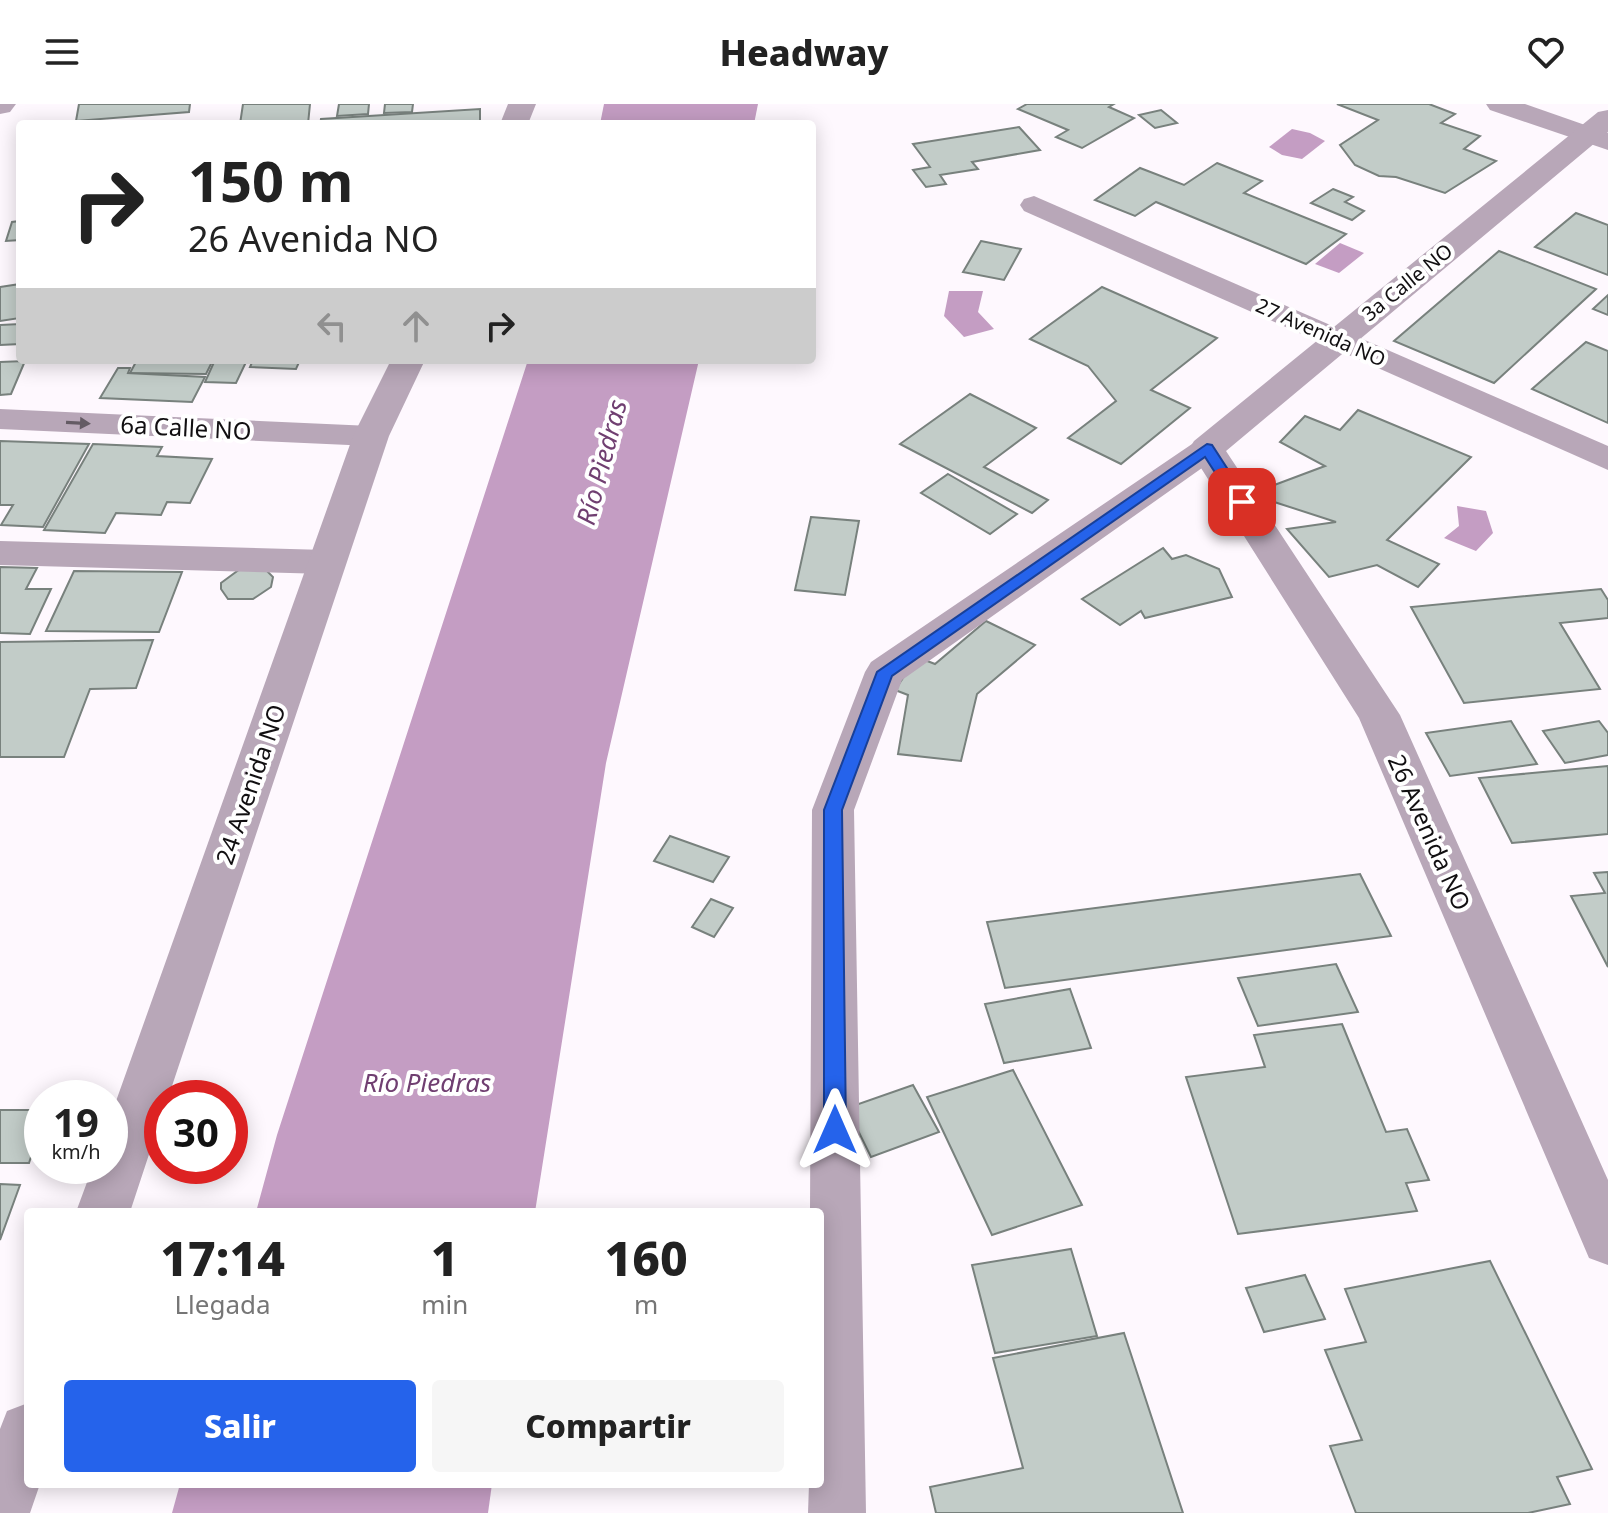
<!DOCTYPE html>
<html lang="es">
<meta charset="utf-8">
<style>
:root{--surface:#fff;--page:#f6f6f6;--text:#222;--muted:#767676;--accent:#2563eb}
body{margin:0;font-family:"Noto Sans",sans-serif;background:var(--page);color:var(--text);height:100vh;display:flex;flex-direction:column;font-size:30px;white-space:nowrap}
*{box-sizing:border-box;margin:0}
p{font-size:26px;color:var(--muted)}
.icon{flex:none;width:44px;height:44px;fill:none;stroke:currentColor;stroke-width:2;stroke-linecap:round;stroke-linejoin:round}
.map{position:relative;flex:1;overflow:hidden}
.details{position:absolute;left:24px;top:1104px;width:800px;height:280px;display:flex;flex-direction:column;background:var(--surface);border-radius:8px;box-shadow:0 4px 20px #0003}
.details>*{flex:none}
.top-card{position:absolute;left:16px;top:16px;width:800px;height:244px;border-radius:8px;box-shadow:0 4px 20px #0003;background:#fff;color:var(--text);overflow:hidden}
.speed{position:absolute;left:24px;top:976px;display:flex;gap:16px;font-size:40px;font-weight:700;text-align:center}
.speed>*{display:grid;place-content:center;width:104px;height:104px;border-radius:50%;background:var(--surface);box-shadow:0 4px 20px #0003;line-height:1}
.speed small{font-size:20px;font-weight:400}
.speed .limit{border:12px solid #d22;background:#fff;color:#111}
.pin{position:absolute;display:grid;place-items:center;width:68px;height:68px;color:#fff;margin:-34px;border-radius:16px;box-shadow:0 4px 12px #0006}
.me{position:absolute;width:88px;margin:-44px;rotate:0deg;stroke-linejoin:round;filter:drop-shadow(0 0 6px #0008)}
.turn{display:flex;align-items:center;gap:28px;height:168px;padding:0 40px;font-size:36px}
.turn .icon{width:104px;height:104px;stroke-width:2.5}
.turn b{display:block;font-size:56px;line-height:68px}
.lanes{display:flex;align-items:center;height:76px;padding:0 40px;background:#0003;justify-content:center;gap:40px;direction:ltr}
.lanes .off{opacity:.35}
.eta{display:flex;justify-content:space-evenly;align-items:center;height:136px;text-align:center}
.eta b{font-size:48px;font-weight:800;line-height:56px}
.action{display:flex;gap:16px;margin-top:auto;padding:16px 40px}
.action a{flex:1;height:92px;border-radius:8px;background:var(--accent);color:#fff;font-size:32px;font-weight:800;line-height:92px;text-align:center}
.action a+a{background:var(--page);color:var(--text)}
header{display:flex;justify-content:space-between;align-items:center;height:104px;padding:0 40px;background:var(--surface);font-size:36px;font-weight:800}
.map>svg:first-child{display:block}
.water{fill:#c49dc3}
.building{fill:#c2ccc8;stroke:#78817d;stroke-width:2}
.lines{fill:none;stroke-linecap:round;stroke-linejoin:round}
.minor{fill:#b8a7b8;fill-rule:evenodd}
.tertiary{fill:#b8a7b8;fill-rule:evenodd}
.oneway{fill:#645b64}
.route{fill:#2563eb;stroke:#184099;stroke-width:2}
.labels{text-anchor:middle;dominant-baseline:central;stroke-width:8;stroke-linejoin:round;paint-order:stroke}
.far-street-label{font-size:20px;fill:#110f11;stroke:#fff}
.street-label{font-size:24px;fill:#110f11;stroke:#fff}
.water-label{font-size:26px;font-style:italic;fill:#703f71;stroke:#fff}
</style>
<header><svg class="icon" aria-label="menu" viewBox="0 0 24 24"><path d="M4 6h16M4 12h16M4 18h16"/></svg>Headway<svg class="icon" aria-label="heart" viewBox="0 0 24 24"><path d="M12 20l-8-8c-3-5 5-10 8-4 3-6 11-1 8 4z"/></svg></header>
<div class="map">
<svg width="1608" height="1409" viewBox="0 0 1608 1409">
<rect width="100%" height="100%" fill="#fef8fe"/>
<g class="water">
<path d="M604,0H758L754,20H600Z"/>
<path d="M1292,25L1310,29L1325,37L1302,55L1282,51L1269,43Z"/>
<path d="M1340,139L1364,149L1339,169L1315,160Z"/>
<path d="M949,187H983L978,208L994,225L964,233L944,212Z"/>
<path d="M528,256H699L606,659L535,1108H256L277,1031Z"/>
<path d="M1457,402L1486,407L1493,429L1476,447L1444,434L1459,422Z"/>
<path d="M180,1380H492L488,1409H172Z"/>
</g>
<g class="building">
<path d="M79,0H190L189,8L76,17Z"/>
<path d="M243,0H310L308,20H240Z"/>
<path d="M339,0H369L368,10L337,12Z"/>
<path d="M385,0H413L412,8L384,9Z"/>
<path d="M1027,0H1114L1109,3L1134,14L1082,44L1056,33L1068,26L1018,5Z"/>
<path d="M1337,0H1429L1455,10L1441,19L1480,32L1464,45L1496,57L1445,89L1396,73L1379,72L1355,61L1340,41L1378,16Z"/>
<path d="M480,5V20H320L321,15Z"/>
<path d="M1161,6L1177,19L1155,24L1139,11Z"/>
<path d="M1019,23L1040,46L972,58L978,65L940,71L946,80L926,83L913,66L930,63L913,40Z"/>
<path d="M1217,59L1262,77L1244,89L1346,130L1306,160L1156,98L1135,112L1095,96L1140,64L1184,81Z"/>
<path d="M1333,85L1353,93L1345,98L1364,107L1352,116L1311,99Z"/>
<path d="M1576,109L1608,121V171L1535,143Z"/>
<path d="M20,117V136L6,137L12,118Z"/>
<path d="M981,137L1021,145L1004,176L963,168Z"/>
<path d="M1499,147L1596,185L1494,279L1394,237Z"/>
<path d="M20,180V214L0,217V183Z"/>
<path d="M1102,183L1217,234L1151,286L1190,304L1121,360L1068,334L1116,297L1088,262L1030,235Z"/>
<path d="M1608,191V211L1593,205Z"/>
<path d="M20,220V240L0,241V221Z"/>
<path d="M1586,238L1608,247V319L1532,285Z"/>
<path d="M137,256H213L206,270L130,269Z"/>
<path d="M215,256H247L236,279L205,278Z"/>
<path d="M253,256H300L296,265L250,263Z"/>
<path d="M25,257L11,290L0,291V258Z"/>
<path d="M118,264H130L128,269L205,273L192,298L100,294Z"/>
<path d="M970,290L1036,324L984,363L1048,396L1032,409L900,340Z"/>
<path d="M1358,306L1471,353L1387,436L1439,460L1418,483L1377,461L1329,473L1287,425L1336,418L1262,394L1261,386L1325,362L1280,338L1305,312L1340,326Z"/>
<path d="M0,337L89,340L43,423L1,421L13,401H0Z"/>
<path d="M93,340L162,343L157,352L212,355L190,399L167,398L161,411L116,409L105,429L44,426Z"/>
<path d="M948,370L1017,410L990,430L921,389Z"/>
<path d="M811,413L859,417L845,491L795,486Z"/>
<path d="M1163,444L1172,455L1186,451L1219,465L1232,493L1145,514L1141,507L1120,521L1082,495Z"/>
<path d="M0,463L37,464L26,485H51L30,530L0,529Z"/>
<path d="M240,465H265L273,473L271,483L253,495H228L221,485V479Z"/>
<path d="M74,467L182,468L159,528L46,527Z"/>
<path d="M1601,485L1608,496V514L1560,519L1600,585L1464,599L1411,503Z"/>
<path d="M986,517L1035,541L977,590L961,657L898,650L908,591L895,586L917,553L935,560Z"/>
<path d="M153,536L136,584L90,585L64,653H0V538Z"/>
<path d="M1511,617L1537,660L1450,672L1426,629Z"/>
<path d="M1599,617L1608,629V651L1565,659L1543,627Z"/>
<path d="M1608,662V730L1512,739L1479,674Z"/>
<path d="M670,732L729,753L713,778L654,757Z"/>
<path d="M1608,768V863L1571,792L1605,789L1594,769Z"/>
<path d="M1360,770L1391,832L1005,884L987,818Z"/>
<path d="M711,795L733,804L714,833L692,823Z"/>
<path d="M1336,860L1358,908L1258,922L1238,874Z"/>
<path d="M1070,885L1091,944L1004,959L985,900Z"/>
<path d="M1342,920L1386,1028L1407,1025L1429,1076L1406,1079L1417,1107L1238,1130L1186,973L1265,963L1254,931Z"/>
<path d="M1013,966L1082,1101L992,1131L927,993Z"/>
<path d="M913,981L939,1028L871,1053L847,1004Z"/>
<path d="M0,1006H42V1019L29,1059H0Z"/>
<path d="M0,1080L20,1081L0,1136Z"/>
<path d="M1071,1145L1097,1232L995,1249L972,1161Z"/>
<path d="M1490,1157L1592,1365L1557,1373L1570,1400L1528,1409H1356L1330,1342L1362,1336L1325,1246L1366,1238L1345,1185Z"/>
<path d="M1305,1171L1325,1215L1264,1228L1246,1184Z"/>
<path d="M1124,1229L1183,1409H936L930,1383L1023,1364L993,1254Z"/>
</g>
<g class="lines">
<g class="minor">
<path d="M1486,0H1525L1608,29V46L1490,6Z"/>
<path d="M1034,92L1608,342V366L1024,107L1020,101L1024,95Z"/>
<path d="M0,305L371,322L383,325L388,332L383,339L371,342L0,325Z"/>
<path d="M1207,334L1219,338L1224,345L1219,352L902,576L854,706L866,1409H808L809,1380H820V1108H810L812,706L865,568L871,558L1195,338Z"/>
<path d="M0,437L326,446L339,449L344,458L339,467L326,470L0,461Z"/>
</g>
<g class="tertiary">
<path d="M0,0H16L10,8L0,10Z"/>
<path d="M508,0H536L528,20H500Z"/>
<path d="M1608,6V28L1226,347L1400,611L1608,1076V1161L1589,1154L1359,614L1189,345L1194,337L1598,8Z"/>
<path d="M391,256H425L389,332L168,994H162V1011L130,1108H76L93,1062H110V1014L353,332Z"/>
<path d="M28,1299V1380H40L30,1409H0V1325L7,1307Z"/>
</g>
</g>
<defs><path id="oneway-solid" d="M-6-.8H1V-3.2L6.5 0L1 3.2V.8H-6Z" transform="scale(2)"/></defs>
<use class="oneway" href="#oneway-solid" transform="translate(78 319) rotate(3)"/>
<path class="route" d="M1207,340L1212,341L1249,398L1247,401H1236L1205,353L892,572L842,706L846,1026L843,1032L835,1035L827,1032L824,1026V706L877,568Z"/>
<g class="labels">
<g class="far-street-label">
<text transform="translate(1407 178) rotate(-39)">3a Calle NO</text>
<text transform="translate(1321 228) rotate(24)">27 Avenida NO</text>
</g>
<g class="street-label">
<text transform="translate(186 323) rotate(3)">6a Calle NO</text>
<text transform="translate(250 680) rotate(-71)">24 Avenida NO</text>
<text transform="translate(1430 728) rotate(66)">26 Avenida NO</text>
</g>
<g class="water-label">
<text transform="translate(601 358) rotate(-75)">Río Piedras</text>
<text x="427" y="978">Río Piedras</text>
</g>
</g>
</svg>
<div class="speed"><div>19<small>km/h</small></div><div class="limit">30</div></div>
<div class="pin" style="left:1242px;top:398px;background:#d93025"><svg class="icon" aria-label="arrive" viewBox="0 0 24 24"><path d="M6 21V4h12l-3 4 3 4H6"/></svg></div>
<svg class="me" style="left:835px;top:1026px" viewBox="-20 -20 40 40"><path d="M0-17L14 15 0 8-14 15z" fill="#2563eb" stroke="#fff" stroke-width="4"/></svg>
<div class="top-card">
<div class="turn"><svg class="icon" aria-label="right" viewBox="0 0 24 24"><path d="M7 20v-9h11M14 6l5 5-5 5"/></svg><div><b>150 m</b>26 Avenida NO</div></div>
<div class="lanes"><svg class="icon off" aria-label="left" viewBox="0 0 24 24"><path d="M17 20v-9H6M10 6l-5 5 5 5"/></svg><svg class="icon off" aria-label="ahead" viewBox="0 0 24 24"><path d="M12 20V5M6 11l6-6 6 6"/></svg><svg class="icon" aria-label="right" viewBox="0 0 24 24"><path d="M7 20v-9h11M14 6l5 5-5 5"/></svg></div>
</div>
<section class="details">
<div class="eta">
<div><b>17:14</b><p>Llegada</p></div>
<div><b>1</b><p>min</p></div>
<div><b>160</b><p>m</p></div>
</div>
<div class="action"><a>Salir</a><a>Compartir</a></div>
</section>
</div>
